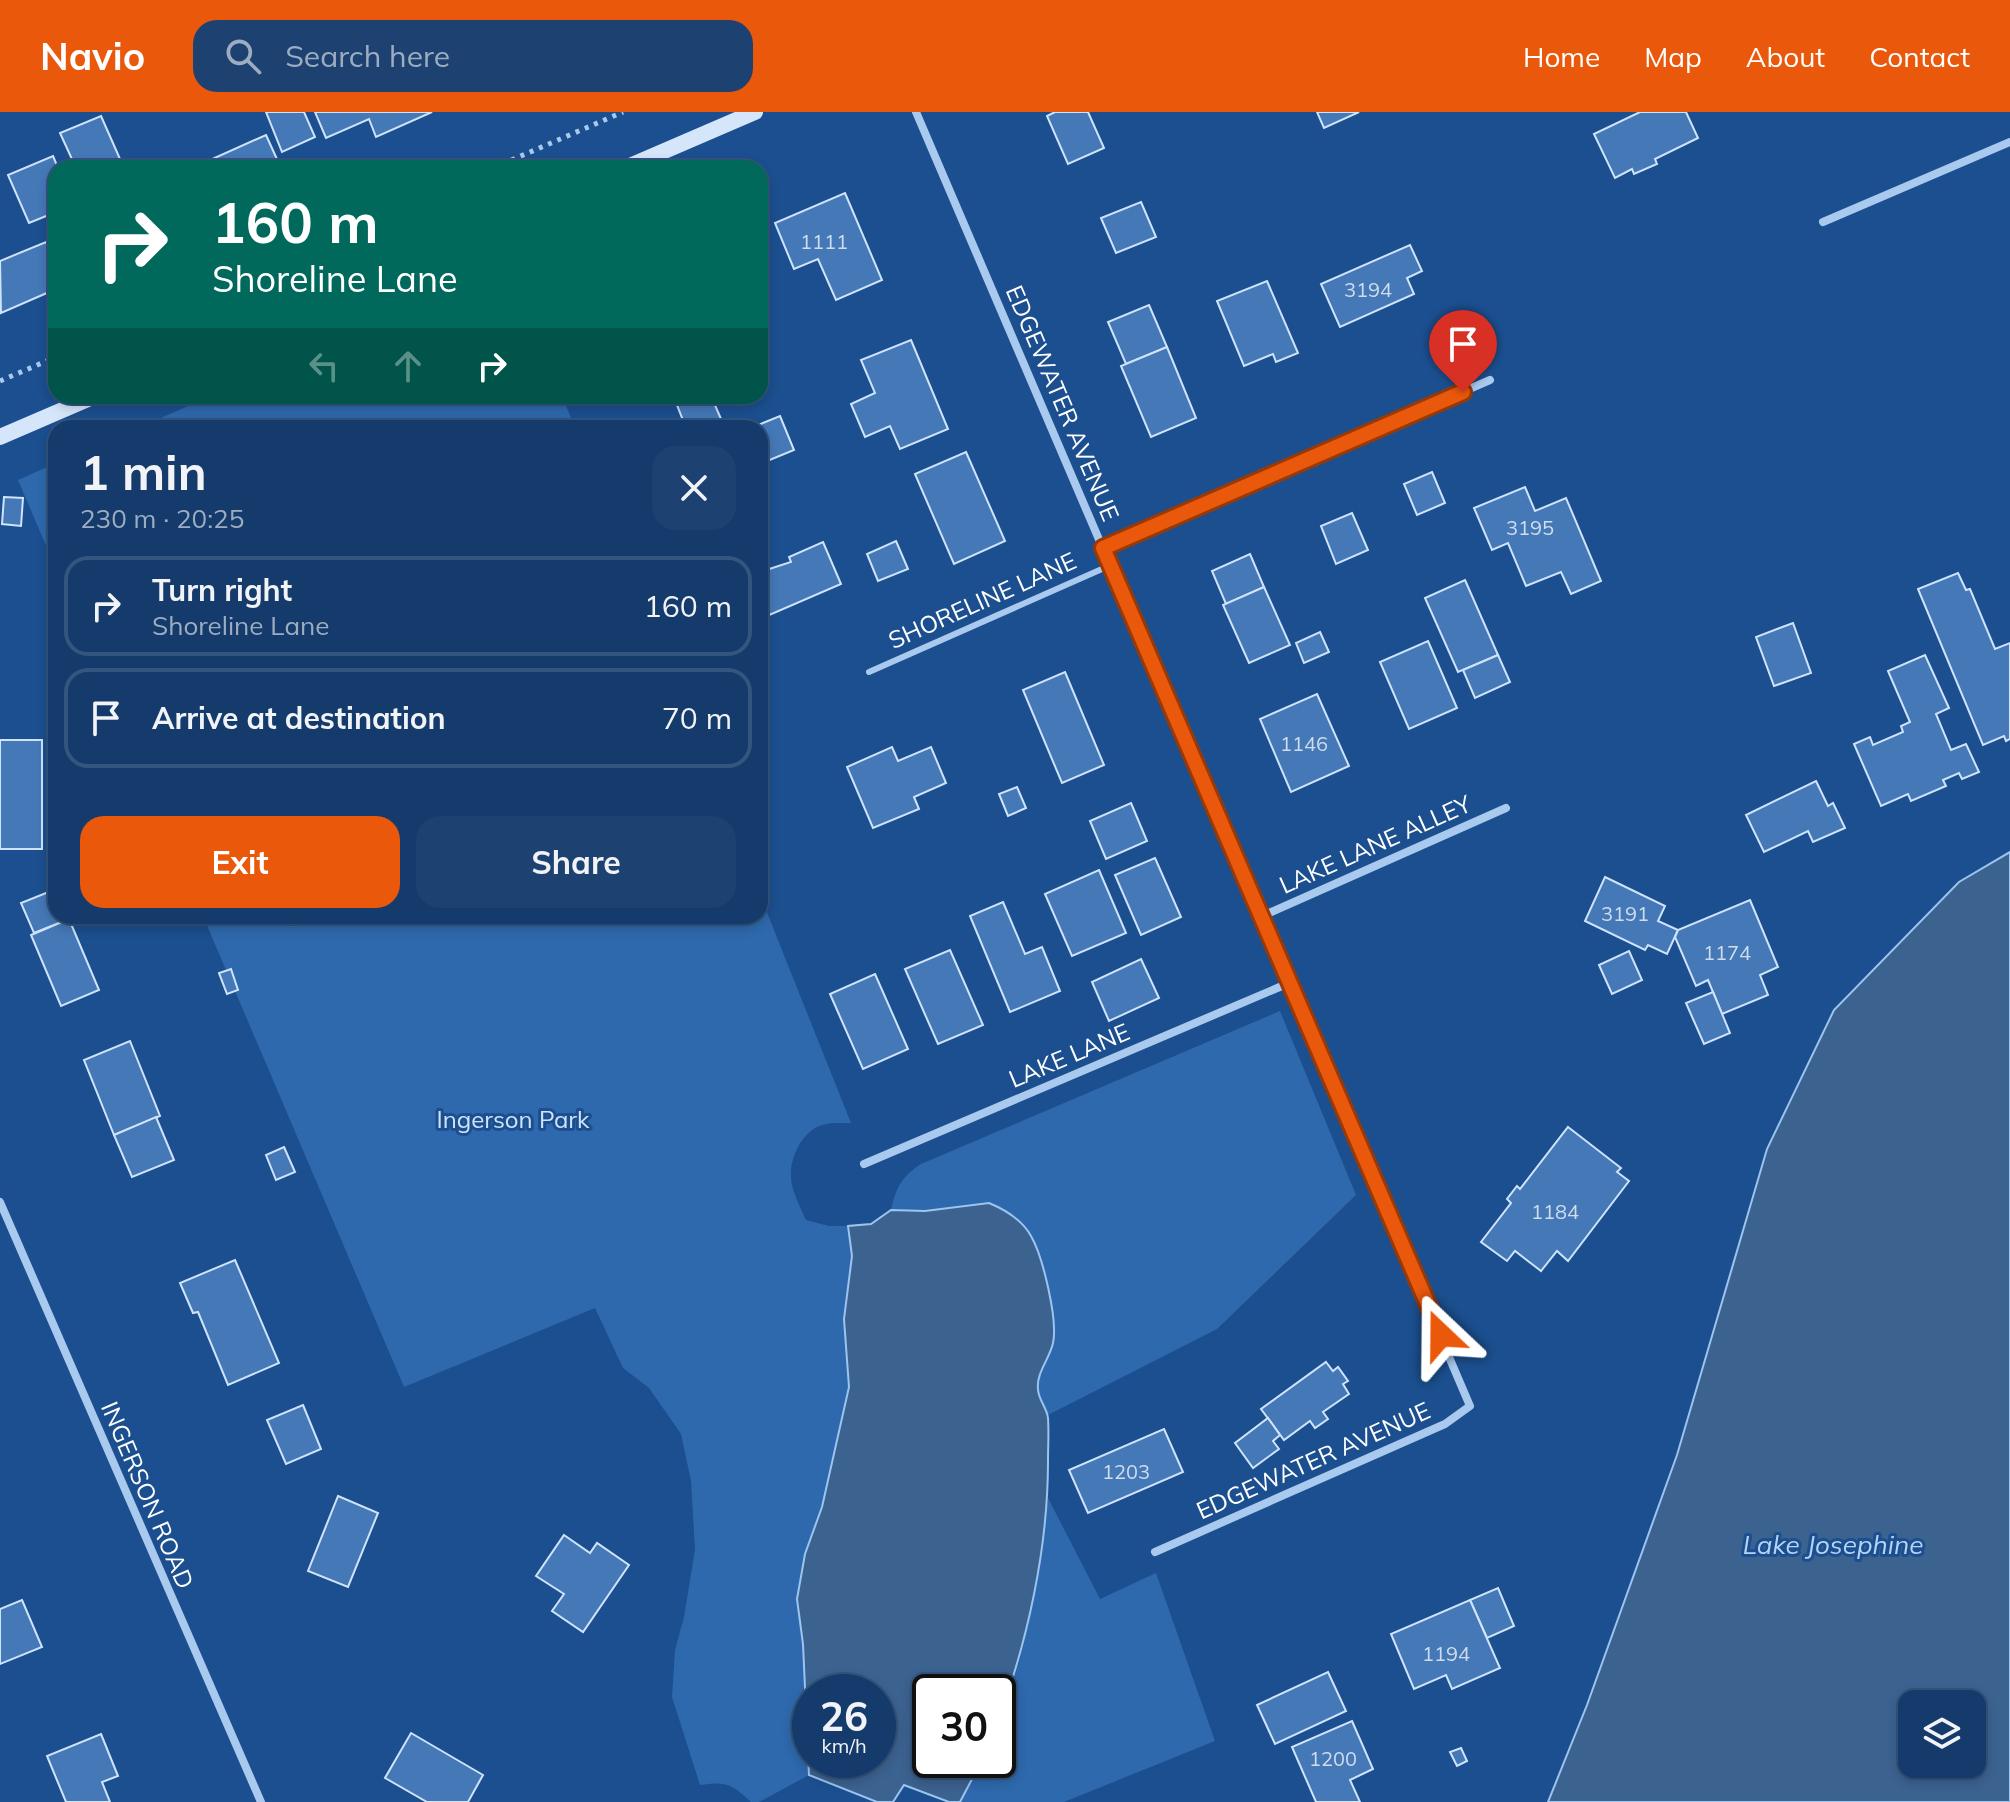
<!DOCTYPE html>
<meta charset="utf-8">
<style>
:root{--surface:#143b6b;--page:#1d4271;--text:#f1f3f6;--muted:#9dadc1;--line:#33557e;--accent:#ea580c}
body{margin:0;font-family:Mulish,sans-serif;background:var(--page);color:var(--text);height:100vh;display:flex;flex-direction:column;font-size:30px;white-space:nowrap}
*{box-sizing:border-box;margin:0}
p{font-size:26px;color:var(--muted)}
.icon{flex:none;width:44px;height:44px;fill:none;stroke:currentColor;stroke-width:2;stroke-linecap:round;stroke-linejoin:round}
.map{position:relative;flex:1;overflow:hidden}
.panel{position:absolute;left:48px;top:308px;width:720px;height:504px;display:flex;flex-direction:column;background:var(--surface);border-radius:24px;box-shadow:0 4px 12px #0003,0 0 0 2px var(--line)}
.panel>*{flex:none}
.hud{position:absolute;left:48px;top:48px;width:720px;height:244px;border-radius:24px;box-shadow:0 4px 12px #0003,0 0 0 2px var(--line);background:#00695c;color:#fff;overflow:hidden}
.fabs{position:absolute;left:1898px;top:1578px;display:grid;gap:16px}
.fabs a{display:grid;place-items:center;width:88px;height:88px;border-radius:16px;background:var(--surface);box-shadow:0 4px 12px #0003,0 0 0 2px var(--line);font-size:40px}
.speed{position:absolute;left:792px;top:1562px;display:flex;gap:16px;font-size:40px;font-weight:700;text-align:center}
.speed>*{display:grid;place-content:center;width:104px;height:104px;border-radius:50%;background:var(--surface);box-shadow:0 4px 12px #0003,0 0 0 2px var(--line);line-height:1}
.speed small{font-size:20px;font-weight:400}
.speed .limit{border:4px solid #111;border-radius:12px;background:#fff;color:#111}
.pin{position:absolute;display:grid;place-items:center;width:68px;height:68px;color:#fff;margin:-82px -34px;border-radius:50% 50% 50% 0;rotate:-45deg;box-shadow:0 0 8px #0007}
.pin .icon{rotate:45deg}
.me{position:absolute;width:88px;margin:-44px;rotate:337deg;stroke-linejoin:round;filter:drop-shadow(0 0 6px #0008)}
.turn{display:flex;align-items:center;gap:28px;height:168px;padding:0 32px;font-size:36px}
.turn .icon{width:104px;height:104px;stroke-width:2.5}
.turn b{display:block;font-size:56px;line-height:68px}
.lanes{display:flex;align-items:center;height:76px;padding:0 32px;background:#0003;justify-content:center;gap:40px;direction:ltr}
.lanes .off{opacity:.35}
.round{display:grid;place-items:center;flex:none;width:84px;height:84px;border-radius:24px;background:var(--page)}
.headline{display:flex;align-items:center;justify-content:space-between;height:136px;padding:0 32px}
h1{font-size:48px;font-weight:700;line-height:60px}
.action{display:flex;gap:16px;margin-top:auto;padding:16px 32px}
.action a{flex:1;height:92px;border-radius:24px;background:var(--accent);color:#fff;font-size:32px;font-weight:700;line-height:92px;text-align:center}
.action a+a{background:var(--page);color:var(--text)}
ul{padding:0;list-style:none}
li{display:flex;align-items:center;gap:24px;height:100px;margin:0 16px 12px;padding:0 16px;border:4px solid var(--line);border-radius:24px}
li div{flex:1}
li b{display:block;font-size:30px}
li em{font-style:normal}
header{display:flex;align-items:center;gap:48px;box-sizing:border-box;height:112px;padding:0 40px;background:var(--accent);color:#fff}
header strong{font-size:38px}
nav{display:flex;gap:44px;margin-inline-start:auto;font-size:28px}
.search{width:560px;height:72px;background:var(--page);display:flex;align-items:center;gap:20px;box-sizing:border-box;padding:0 28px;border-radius:24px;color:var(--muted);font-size:30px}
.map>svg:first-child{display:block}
.green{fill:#2e69ad}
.water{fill:#3c6290;stroke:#9cc4f0;stroke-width:2;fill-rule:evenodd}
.building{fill:#4478b7;stroke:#cfe3fa;stroke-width:2}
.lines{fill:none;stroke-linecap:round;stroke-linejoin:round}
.path{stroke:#a9c9ee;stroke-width:5;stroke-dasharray:4 6;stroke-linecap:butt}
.lane{stroke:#a9c9ee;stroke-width:6}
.street{stroke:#a9c9ee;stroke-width:8}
.secondary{stroke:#d6e6fa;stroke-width:16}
.route-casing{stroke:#983908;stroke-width:20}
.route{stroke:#ea580c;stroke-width:14}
.labels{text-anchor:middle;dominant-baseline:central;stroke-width:6;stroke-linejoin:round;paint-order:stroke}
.number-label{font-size:20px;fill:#d0dded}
.street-label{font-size:24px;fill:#fff;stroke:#1b4f8f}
.park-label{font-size:24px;fill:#cfe3fa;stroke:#1b4f8f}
.water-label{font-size:26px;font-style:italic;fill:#b5d3f5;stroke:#1b4f8f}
</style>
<header>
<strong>Navio</strong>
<div class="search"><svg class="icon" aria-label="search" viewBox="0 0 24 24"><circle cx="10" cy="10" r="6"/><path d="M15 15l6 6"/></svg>Search here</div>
<nav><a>Home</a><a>Map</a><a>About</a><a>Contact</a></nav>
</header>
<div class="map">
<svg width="2010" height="1690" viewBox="0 0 2010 1690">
<rect width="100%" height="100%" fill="#1b4f8f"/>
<g class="green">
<path d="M211,284H562L575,316H138Z"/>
<path d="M56,351V457L18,368Z"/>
<path d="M760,783L851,1011C840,1011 829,1010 819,1014C799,1023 787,1052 792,1073C795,1085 801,1097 806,1108L829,1114H848L852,1144L844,1207L849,1275L822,1395L805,1442L797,1487L803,1532L809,1663L759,1690H751C732,1672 726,1669 700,1673L672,1585L675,1538L684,1505L695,1438L691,1369L681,1322L649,1276L623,1256L595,1196L404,1275L203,804H760Z"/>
<path d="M1280,899L1356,1083L1217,1217L1048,1303L1038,1278L1040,1263L1053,1231L1054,1208L1049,1179L1031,1125L989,1091L925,1099L891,1098C896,1076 901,1065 921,1052Z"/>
<path d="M1048,1386L1100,1487L1156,1461L1215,1629L1064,1690H960L982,1648H998V1611L1019,1551L1037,1469Z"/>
</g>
<g class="water">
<path d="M2010,740V1690H1548L1587,1593L1677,1343L1767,1037L1834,898L1959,770ZM1912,1592H1972V1652H1912Z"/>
<path d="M989,1091C1006,1098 1022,1108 1031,1124C1043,1145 1058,1208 1053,1231C1050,1246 1036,1261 1038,1277C1038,1287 1047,1296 1048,1306C1049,1320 1048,1335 1048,1349C1048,1439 1028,1526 998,1611V1580H930V1648H982L960,1690H949L904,1673L893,1690H877L809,1663L803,1532L797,1487L805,1442L822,1395L849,1275L844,1207L852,1144L848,1114L871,1112L891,1098L925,1099ZM810,1580H878V1648H810Z"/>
</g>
<g class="building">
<path d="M266,0H304L315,25L282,40Z"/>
<path d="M315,0H432L376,25L369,7L326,26Z"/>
<path d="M1055,0H1088L1104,36L1068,52L1047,4Z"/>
<path d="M1317,0H1359L1324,16Z"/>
<path d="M1640,0H1686L1698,26L1655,47L1657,52L1634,62L1632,57L1615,66L1594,22Z"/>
<path d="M101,4L124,56H76L60,21Z"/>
<path d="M266,23L281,56H213L210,48Z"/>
<path d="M53,44L58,56H56V100L29,111L8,63Z"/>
<path d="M845,81L882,168L836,188L818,147L794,157L775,111Z"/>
<path d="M1141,90L1156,125L1116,141L1101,106Z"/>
<path d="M46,130L56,154V177L1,201L0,149Z"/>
<path d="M1410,133L1422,159L1407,166L1414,182L1340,215L1321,172Z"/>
<path d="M1267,169L1298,241L1276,250L1273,242L1244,254L1217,189Z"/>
<path d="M1149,193L1167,235L1126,252L1108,210Z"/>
<path d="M911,228L948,317L900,337L890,314L865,325L851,292L875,281L861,248Z"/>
<path d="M1167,235L1196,306L1151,325L1121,254Z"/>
<path d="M700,284H711L725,316H686L677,293Z"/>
<path d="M780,304L794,338L760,352V316H751Z"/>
<path d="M966,340L1005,429L954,452L915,362Z"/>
<path d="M1432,360L1445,391L1417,403L1404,372Z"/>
<path d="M1525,375L1535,399L1566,386L1601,469L1571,482L1561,460L1526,474L1508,431L1492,438L1474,396Z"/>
<path d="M4,385L23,386L21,414L2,412Z"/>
<path d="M1352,401L1368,438L1336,452L1321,414Z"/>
<path d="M896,429L908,457L878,469L867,442Z"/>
<path d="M823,430L841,472L760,507V460L791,450L789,445Z"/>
<path d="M1250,442L1264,475L1226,492L1212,459Z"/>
<path d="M1958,461L1966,478L1970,477L1995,537L2010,531V627L2006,629L2004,624L1983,633L1918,477Z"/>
<path d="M1465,468L1498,543L1458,560L1425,486Z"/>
<path d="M1264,475L1290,533L1249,551L1223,493Z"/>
<path d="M1793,511L1811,561L1774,574L1756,525Z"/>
<path d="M1320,520L1329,540L1304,551L1296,531Z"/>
<path d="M1428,529L1457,596L1409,617L1380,550Z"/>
<path d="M1498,543L1510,570L1475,586L1463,558Z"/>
<path d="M1925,543L1949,596L1936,602L1951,638L1966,632L1979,660L1962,667L1959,661L1943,668L1946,674L1911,689L1908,682L1881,694L1854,632L1870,625L1873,633L1903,620L1901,614L1910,610L1888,559Z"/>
<path d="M1065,560L1104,653L1062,671L1023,578Z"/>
<path d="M1317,582L1349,654L1291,680L1260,607Z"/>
<rect x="0" y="628" width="42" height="109"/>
<path d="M892,635L898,649L931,635L946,671L914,685L919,697L873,716L847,655Z"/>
<path d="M1816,669L1828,694L1833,691L1845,716L1813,730L1808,719L1764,740L1746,703Z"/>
<path d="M1017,675L1026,696L1008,704L999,682Z"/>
<path d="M1131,691L1147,729L1106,747L1090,709Z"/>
<path d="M48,705L56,706V723L48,722Z"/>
<path d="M1155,746L1181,805L1141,823L1115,763Z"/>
<path d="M1099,758L1126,821L1072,844L1045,782Z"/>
<path d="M1605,765L1665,794L1658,809L1678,818L1667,842L1648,833L1645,838L1585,809Z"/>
<path d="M56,777V804H68L69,807L34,821L21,791Z"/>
<path d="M1750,788L1778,855L1760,863L1768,883L1722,902L1708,868L1696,874L1675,825L1678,818Z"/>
<path d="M1003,790L1025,842L1042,835L1060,879L1010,900L970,804Z"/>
<path d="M288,804H317L291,813Z"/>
<path d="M69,807L99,878L61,894L31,823Z"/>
<path d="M950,838L983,913L938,932L905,857Z"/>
<path d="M1629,839L1642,868L1612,882L1599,853Z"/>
<path d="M1141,847L1159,886L1109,909L1092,870Z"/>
<path d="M231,857L238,878L227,882L219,861Z"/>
<path d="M875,862L908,937L863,957L830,882Z"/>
<path d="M1713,880L1730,921L1704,932L1686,891Z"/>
<path d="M130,929L160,1004L114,1023L84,948Z"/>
<path d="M156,1005L174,1048L132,1065L114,1023Z"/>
<path d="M1568,1015L1621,1056L1617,1060L1629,1069L1568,1149L1557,1139L1541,1159L1515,1139L1507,1149L1481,1130L1511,1091L1507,1087L1517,1074L1520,1077Z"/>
<path d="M284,1035L295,1060L276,1068L266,1043Z"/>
<path d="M235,1148L279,1251L228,1273L198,1200L193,1201L180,1171Z"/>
<path d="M1326,1250L1333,1259L1338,1255L1348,1269L1343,1272L1349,1282L1323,1300L1328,1307L1315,1316L1310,1309L1284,1328L1261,1297Z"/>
<path d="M303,1293L321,1337L286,1352L267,1308Z"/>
<path d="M1268,1306L1280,1323L1273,1329L1279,1337L1253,1356L1235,1331Z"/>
<path d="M1164,1317L1183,1360L1088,1401L1069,1358Z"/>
<path d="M338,1384L378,1401L348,1475L308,1459Z"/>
<path d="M564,1423L590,1441L597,1431L629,1453L583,1520L552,1499L564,1482L536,1464Z"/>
<path d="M1498,1476L1514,1514L1487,1526L1470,1488Z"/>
<path d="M22,1488L42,1535L0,1552V1497Z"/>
<path d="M1470,1488L1500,1556L1452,1577L1446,1563L1414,1577L1391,1522Z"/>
<path d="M1328,1560L1346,1599L1275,1632L1257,1593Z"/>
<path d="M1352,1609L1373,1657L1350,1668L1360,1690H1316L1292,1635Z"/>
<path d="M411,1621L483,1663L468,1690H427L385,1666Z"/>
<path d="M101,1622L118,1664L102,1670L110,1690H66L47,1644Z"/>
<path d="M1461,1636L1467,1649L1457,1654L1450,1640Z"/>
</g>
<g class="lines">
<g class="path">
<path d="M493,56L623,0"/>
<path d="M0,269L56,245"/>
</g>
<path class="lane" d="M869,560L1111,453"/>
<g class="street">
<path d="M916,0L1470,1294L1445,1312L1155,1440"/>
<path d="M1823,110L2010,30"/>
<path d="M1103,436L1490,268"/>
<path d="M1260,805L1506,696"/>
<path d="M864,1052L1289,871"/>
<path d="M0,1090L261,1690"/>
</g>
<g class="secondary">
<path d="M625,56L755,0"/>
<path d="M0,325L95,284"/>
</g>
</g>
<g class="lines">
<g class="route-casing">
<path id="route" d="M1441,1223L1103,436L1463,280"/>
</g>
<use href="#route" class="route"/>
</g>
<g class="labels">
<g class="number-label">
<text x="824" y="129">1111</text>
<text x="1368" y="177">3194</text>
<text x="1530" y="415">3195</text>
<text x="1304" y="631">1146</text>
<text x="1625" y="801">3191</text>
<text x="1727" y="840">1174</text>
<text x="1555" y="1099">1184</text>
<text x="1126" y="1359">1203</text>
<text x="1446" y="1541">1194</text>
<text x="1333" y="1646">1200</text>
</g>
<g class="street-label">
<text transform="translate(1063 291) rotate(67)">EDGEWATER AVENUE</text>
<text transform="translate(982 488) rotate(-24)">SHORELINE LANE</text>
<text transform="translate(1375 732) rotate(-24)">LAKE LANE ALLEY</text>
<text transform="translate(1069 943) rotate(-23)">LAKE LANE</text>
<text transform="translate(1313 1348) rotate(-24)">EDGEWATER AVENUE</text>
<text transform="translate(148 1383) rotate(67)">INGERSON ROAD</text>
</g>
<g class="park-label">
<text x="513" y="1007">Ingerson Park</text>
</g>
<g class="water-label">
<text x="1833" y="1432">Lake Josephine</text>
</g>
</g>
</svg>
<div class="fabs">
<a><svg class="icon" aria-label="layers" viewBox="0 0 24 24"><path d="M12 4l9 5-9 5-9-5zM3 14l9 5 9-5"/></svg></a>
</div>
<div class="speed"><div>26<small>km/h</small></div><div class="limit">30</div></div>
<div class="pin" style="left:1463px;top:280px;background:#d93025"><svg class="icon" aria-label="arrive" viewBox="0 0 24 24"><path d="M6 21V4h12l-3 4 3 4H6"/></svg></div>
<svg class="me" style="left:1441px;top:1223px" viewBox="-20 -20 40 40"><path d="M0-17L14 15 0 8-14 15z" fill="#ea580c" stroke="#fff" stroke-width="4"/></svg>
<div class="hud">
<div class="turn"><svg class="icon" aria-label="right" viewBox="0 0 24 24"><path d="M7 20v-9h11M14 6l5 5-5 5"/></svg><div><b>160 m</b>Shoreline Lane</div></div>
<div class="lanes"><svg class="icon off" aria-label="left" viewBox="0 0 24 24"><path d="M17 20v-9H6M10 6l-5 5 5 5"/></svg><svg class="icon off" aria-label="ahead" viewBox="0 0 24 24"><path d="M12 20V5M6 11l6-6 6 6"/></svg><svg class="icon" aria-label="right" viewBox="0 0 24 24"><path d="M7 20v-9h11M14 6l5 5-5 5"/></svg></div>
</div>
<section class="panel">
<div class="headline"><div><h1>1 min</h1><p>230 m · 20:25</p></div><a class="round"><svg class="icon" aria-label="close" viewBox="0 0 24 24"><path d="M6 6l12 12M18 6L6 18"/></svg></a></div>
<ul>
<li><svg class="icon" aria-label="right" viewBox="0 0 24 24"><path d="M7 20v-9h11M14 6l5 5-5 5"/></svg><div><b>Turn right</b><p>Shoreline Lane</p></div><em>160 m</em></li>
<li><svg class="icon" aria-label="arrive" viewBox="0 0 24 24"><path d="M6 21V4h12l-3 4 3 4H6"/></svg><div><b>Arrive at destination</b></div><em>70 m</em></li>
</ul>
<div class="action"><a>Exit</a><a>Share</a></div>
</section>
</div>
